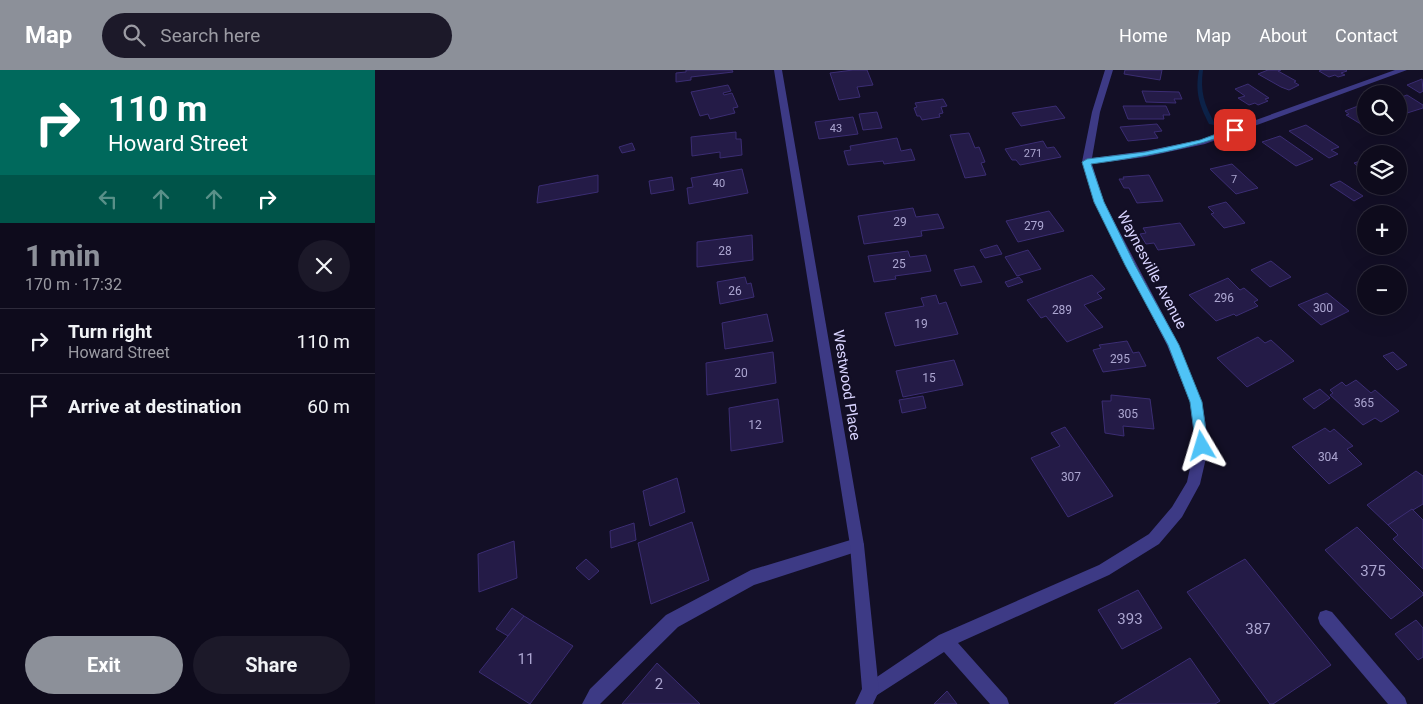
<!DOCTYPE html>
<meta charset="utf-8">
<style>
:root{--surface:#0e0b1c;--page:#1c1929;--text:#f1f3f6;--muted:#9b9ba3;--line:#2e2b3b;--accent:#8c9099}
body{margin:0;font-family:Roboto,sans-serif;background:var(--page);color:var(--text);height:100vh;display:flex;flex-direction:column;font-size:19px;white-space:nowrap}
*{box-sizing:border-box;margin:0}
p{font-size:16px;color:var(--muted)}
.icon{flex:none;width:28px;height:28px;fill:none;stroke:currentColor;stroke-width:2;stroke-linecap:round;stroke-linejoin:round}
.map{position:relative;flex:1;overflow:hidden}
.drawer{display:flex;flex-direction:column;background:var(--surface);width:375px}
.drawer>*{flex:none}
.banner{background:#00695c;color:#fff;overflow:hidden}
.controls{position:absolute;left:982px;top:15px;display:grid;gap:10px}
.controls a{display:grid;place-items:center;width:50px;height:50px;border-radius:50%;background:var(--surface);box-shadow:0 5px 20px #0002,0 0 0 1px var(--line);font-size:25px}
.pin{position:absolute;display:grid;place-items:center;width:42px;height:42px;color:#fff;margin:-21px;border-radius:10px;box-shadow:0 2px 8px #0006}
.me{position:absolute;width:55px;margin:-28px;rotate:353deg;stroke-linejoin:round;filter:drop-shadow(0 0 4px #0008)}
.turn{display:flex;align-items:center;gap:18px;height:105px;padding:0 25px;font-size:22px}
.turn .icon{width:65px;height:65px;stroke-width:2.5}
.turn b{display:block;font-size:35px;line-height:42px}
.lanes{display:flex;align-items:center;height:48px;padding:0 25px;background:#0003;justify-content:center;gap:25px;direction:ltr}
.lanes .off{opacity:.35}
.round{display:grid;place-items:center;flex:none;width:52px;height:52px;border-radius:26px;background:var(--page)}
.overview{display:flex;align-items:center;justify-content:space-between;height:85px;padding:0 25px}
h1{font-size:30px;font-weight:700;line-height:38px;color:var(--accent)}
.action{display:flex;gap:10px;margin-top:auto;padding:10px 25px}
.action a{flex:1;height:58px;border-radius:30px;background:var(--accent);color:#fff;font-size:20px;font-weight:700;line-height:58px;text-align:center}
.action a+a{background:var(--page);color:var(--text)}
ul{padding:0;list-style:none}
li{display:flex;align-items:center;gap:15px;height:65px;padding:0 25px;border-top:1px solid var(--line)}
li div{flex:1}
li b{display:block;font-size:19px}
li em{font-style:normal}
header{display:flex;align-items:center;gap:30px;box-sizing:border-box;height:70px;padding:0 25px;background:var(--accent);color:#fff}
header strong{font-size:24px}
nav{display:flex;gap:28px;margin-inline-start:auto;font-size:18px}
.search{width:350px;height:45px;background:var(--page);display:flex;align-items:center;gap:12px;box-sizing:border-box;padding:0 18px;border-radius:28px;color:var(--muted);font-size:19px}
main{display:flex;flex:1;min-height:0}
.map>svg:first-child{display:block}
.lines{fill:none;stroke-linecap:round;stroke-linejoin:round}
.stream{fill:#0c2248;fill-rule:evenodd}
.building{fill:#241b47;stroke:#3b2d73}
.service{fill:#3d3a85;fill-rule:evenodd}
.minor{fill:#3d3a85;fill-rule:evenodd}
.tertiary{fill:#3d3a85;fill-rule:evenodd}
.route{fill:#4fc3f7;stroke:#337fa1}
.labels{text-anchor:middle;dominant-baseline:central;stroke-width:4;stroke-linejoin:round;paint-order:stroke}
.far-number-label{font-size:11px;fill:#aca6d1}
.number-label{font-size:12px;fill:#aca6d1}
.street-label{font-size:15px;fill:#d9d4ff;stroke:#130f26}
.near-number-label{font-size:15px;fill:#aca6d1}
</style>
<header>
<strong>Map</strong>
<div class="search"><svg class="icon" aria-label="search" viewBox="0 0 24 24"><circle cx="10" cy="10" r="6"/><path d="M15 15l6 6"/></svg>Search here</div>
<nav><a>Home</a><a>Map</a><a>About</a><a>Contact</a></nav>
</header>
<main>
<section class="drawer">
<div class="banner">
<div class="turn"><svg class="icon" aria-label="right" viewBox="0 0 24 24"><path d="M7 20v-9h11M14 6l5 5-5 5"/></svg><div><b>110 m</b>Howard Street</div></div>
<div class="lanes"><svg class="icon off" aria-label="left" viewBox="0 0 24 24"><path d="M17 20v-9H6M10 6l-5 5 5 5"/></svg><svg class="icon off" aria-label="ahead" viewBox="0 0 24 24"><path d="M12 20V5M6 11l6-6 6 6"/></svg><svg class="icon off" aria-label="ahead" viewBox="0 0 24 24"><path d="M12 20V5M6 11l6-6 6 6"/></svg><svg class="icon" aria-label="right" viewBox="0 0 24 24"><path d="M7 20v-9h11M14 6l5 5-5 5"/></svg></div>
</div>
<div class="overview"><div><h1>1 min</h1><p>170 m · 17:32</p></div><a class="round"><svg class="icon" aria-label="close" viewBox="0 0 24 24"><path d="M6 6l12 12M18 6L6 18"/></svg></a></div>
<ul>
<li><svg class="icon" aria-label="right" viewBox="0 0 24 24"><path d="M7 20v-9h11M14 6l5 5-5 5"/></svg><div><b>Turn right</b><p>Howard Street</p></div><em>110 m</em></li>
<li><svg class="icon" aria-label="arrive" viewBox="0 0 24 24"><path d="M6 21V4h12l-3 4 3 4H6"/></svg><div><b>Arrive at destination</b></div><em>60 m</em></li>
</ul>
<div class="action"><a>Exit</a><a>Share</a></div>
</section>
<div class="map">
<svg width="1048" height="634" viewBox="0 0 1048 634">
<rect width="100%" height="100%" fill="#130f26"/>
<g class="lines">
<path class="stream" d="M824,0H828C825,22 829,34 840,54L839,55L834,54C824,34 820,22 824,0Z"/>
</g>
<g class="building">
<path d="M311,0H357L358,2L316,7V10L301,12V3L311,2Z"/>
<path d="M478,0H492L498,15L482,17L485,27L464,30L455,3Z"/>
<path d="M750,0H787L785,10L749,4Z"/>
<path d="M893,0H906L903,1L921,11L919,12L924,15L914,20L906,17L883,4Z"/>
<path d="M947,0H971L972,1L966,3L970,5L963,7L960,5L954,7L944,1Z"/>
<path d="M1047,9L1048,21L1045,23L1032,15Z"/>
<path d="M873,14L894,28L890,29L893,31L883,35L880,33L874,35L863,28L870,26L860,19Z"/>
<path d="M353,15L356,21L348,23L349,25L357,23L363,37L358,38L360,43L335,49L333,44L325,46L316,22Z"/>
<path d="M767,21L804,22L807,29H799L801,33L771,32Z"/>
<path d="M1032,25L1048,35V38L1029,44L1024,41V28Z"/>
<path d="M568,29L572,36L566,37L568,43L564,44L565,47L547,50L545,46H542L539,38L542,37L540,33Z"/>
<path d="M681,36L690,48L646,56L637,43Z"/>
<path d="M748,36H791L795,45H788L789,49H753Z"/>
<path d="M983,36L991,39V56H1000L994,59L971,45L974,44L970,41Z"/>
<path d="M502,42L507,58L488,60L484,44Z"/>
<path d="M478,47L483,64L444,69L440,52Z"/>
<path d="M782,54L787,61L779,62L783,68L753,71L745,57Z"/>
<path d="M931,55L964,77L956,80L963,84L954,88L914,61Z"/>
<path d="M361,62V69H366L367,85L345,88V82L317,86L316,67Z"/>
<path d="M594,63L600,78L604,77L610,92L606,93L611,105L590,108L575,65Z"/>
<path d="M905,66L938,89L921,96L887,72Z"/>
<path d="M522,68L526,81L536,79L540,90L509,94L508,91L473,95L469,81L476,80L475,76Z"/>
<path d="M668,71L672,78L679,77L686,87L645,95L641,90H637L630,79Z"/>
<path d="M257,73L260,80L247,83L244,77Z"/>
<path d="M991,89V103L979,93Z"/>
<path d="M857,94L883,118L861,124L835,99Z"/>
<path d="M367,99L373,123L314,134L312,118L318,117L316,108Z"/>
<path d="M223,105V122L162,133L164,116Z"/>
<path d="M774,105L788,131L762,133L754,118H749L744,109H749L748,107Z"/>
<path d="M297,107L299,120L276,124L274,111Z"/>
<path d="M965,111L988,126L979,131L955,115Z"/>
<path d="M851,132L870,153L849,158L836,144L839,143L833,137Z"/>
<path d="M538,138L541,147L563,144L569,158L546,161L547,166L489,174L483,146Z"/>
<path d="M674,141L689,161L643,172L631,151Z"/>
<path d="M805,153L820,175L783,180L779,173L771,174L765,164L771,163L768,158Z"/>
<path d="M377,165L378,190L322,197V172Z"/>
<path d="M622,175L627,184L610,188L605,180Z"/>
<path d="M653,180L666,199L642,206L630,187Z"/>
<path d="M533,181L535,187L551,185L556,201L520,206L521,209L499,212L493,186Z"/>
<path d="M896,191L916,207L895,217L876,200Z"/>
<path d="M599,196L607,212L586,216L579,200Z"/>
<path d="M717,205L730,219L722,223L727,228L709,235L728,257L692,272L671,246L666,248L652,230Z"/>
<path d="M370,207L372,214L376,213L379,227L345,234L342,212Z"/>
<path d="M644,207L648,212L633,217L630,212Z"/>
<path d="M853,208L865,220L869,218L883,230L879,232L883,236L861,246L859,244L841,251L814,225Z"/>
<path d="M952,223L974,241L946,255L923,235Z"/>
<path d="M561,225L564,234L571,232L583,264L520,276L510,243L549,236L546,228Z"/>
<path d="M392,244L398,271L350,279L347,253Z"/>
<path d="M883,267L890,273L896,270L919,291L872,317L842,288Z"/>
<path d="M752,271L758,283L764,282L771,296L728,302L718,280L726,278L724,275Z"/>
<path d="M398,282L401,313L332,325L331,293Z"/>
<path d="M1018,282L1032,295L1022,300L1008,286Z"/>
<path d="M579,290L588,315L528,327L521,301Z"/>
<path d="M981,310L996,323L1000,320L1024,341L1006,352L1000,348L988,355L955,325L958,323L955,320L967,312L971,316Z"/>
<path d="M945,319L955,328L939,339L928,329Z"/>
<path d="M736,325L775,329L779,359L748,356L749,366L730,363L727,331H736Z"/>
<path d="M548,326L551,338L527,343L524,330Z"/>
<path d="M403,329L408,372L356,381L354,338Z"/>
<path d="M690,357L738,426L693,447L656,388L685,376L676,363Z"/>
<path d="M950,358L955,362L959,359L978,376L972,379L987,394L954,414L917,377Z"/>
<path d="M1041,401L1048,406V434L1013,455L992,435Z"/>
<path d="M302,408L310,442L275,456L268,421Z"/>
<path d="M1037,439L1048,450V499L1018,469L1023,465L1013,455Z"/>
<path d="M317,452L334,510L276,534L263,473Z"/>
<path d="M259,453L261,470L236,478L235,461Z"/>
<path d="M982,457L1048,523V525L1016,549L950,480Z"/>
<path d="M139,471L142,508L104,522L103,484Z"/>
<path d="M211,489L224,501L214,510L201,498Z"/>
<path d="M870,489L956,595L898,634H895L812,522Z"/>
<path d="M763,520L787,558L747,579L723,540Z"/>
<path d="M137,538L149,546L133,566L121,559Z"/>
<path d="M149,546L198,576L155,634L104,602Z"/>
<path d="M1041,550L1048,558V587L1043,590L1020,564Z"/>
<path d="M815,588L845,631L840,634H739Z"/>
<path d="M282,593L325,634H247Z"/>
<path d="M572,621L582,634H559Z"/>
</g>
<g class="lines">
<g class="service">
<path d="M482,468L487,470L489,475L487,480L379,515L303,557L225,634H207L215,619L291,545L376,500Z"/>
<path d="M951,540L957,542L1030,628L1032,634H1013L945,554L943,548L945,542Z"/>
</g>
<path class="minor" d="M730,0H738L725,42L717,88L770,81L825,70L1020,0H1032L830,74L770,87L717,94L729,132L804,275L827,332L834,375L825,414L807,447L784,474L734,505L583,573L632,628L634,634H615L569,582L496,629L490,627L488,621L490,615L564,565L724,495L774,464L797,437L812,412L820,375L815,332L792,275L719,132L707,92L717,42Z"/>
<path class="tertiary" d="M399,0H407L489,475L504,621L498,634H480L487,619L475,475Z"/>
</g>
<path class="route" d="M860,57L864,60L863,61C815,79 767,87 716,94L729,132L760,195L804,275L827,332L833,376L831,379L827,381L823,379L821,376L815,332L793,275L750,195L719,132L707,92L712,89L770,82L825,70Z"/>
<g class="labels">
<g class="far-number-label">
<text x="461" y="58">43</text>
<text x="658" y="83">271</text>
<text x="859" y="109">7</text>
<text x="344" y="113">40</text>
</g>
<g class="number-label">
<text x="525" y="152">29</text>
<text x="659" y="156">279</text>
<text x="350" y="181">28</text>
<text x="524" y="194">25</text>
<text x="360" y="221">26</text>
<text x="849" y="228">296</text>
<text x="948" y="238">300</text>
<text x="687" y="240">289</text>
<text x="546" y="254">19</text>
<text x="745" y="289">295</text>
<text x="366" y="303">20</text>
<text x="554" y="308">15</text>
<text x="989" y="333">365</text>
<text x="753" y="344">305</text>
<text x="380" y="355">12</text>
<text x="953" y="387">304</text>
<text x="696" y="407">307</text>
</g>
<g class="street-label">
<text transform="translate(777 200) rotate(62)">Waynesville Avenue</text>
<text transform="translate(472 315) rotate(81)">Westwood Place</text>
</g>
<g class="near-number-label">
<text x="998" y="501">375</text>
<text x="755" y="549">393</text>
<text x="883" y="559">387</text>
<text x="151" y="589">11</text>
<text x="284" y="614">2</text>
</g>
</g>
</svg>
<div class="controls">
<a><svg class="icon" aria-label="search" viewBox="0 0 24 24"><circle cx="10" cy="10" r="6"/><path d="M15 15l6 6"/></svg></a>
<a><svg class="icon" aria-label="layers" viewBox="0 0 24 24"><path d="M12 4l9 5-9 5-9-5zM3 14l9 5 9-5"/></svg></a>
<a>+</a>
<a>−</a>
</div>
<div class="pin" style="left:860px;top:60px;background:#d93025"><svg class="icon" aria-label="arrive" viewBox="0 0 24 24"><path d="M6 21V4h12l-3 4 3 4H6"/></svg></div>
<svg class="me" style="left:827px;top:376px" viewBox="-20 -20 40 40"><path d="M0-17L14 15 0 8-14 15z" fill="#4fc3f7" stroke="#fff" stroke-width="4"/></svg>
</div>
</main>
